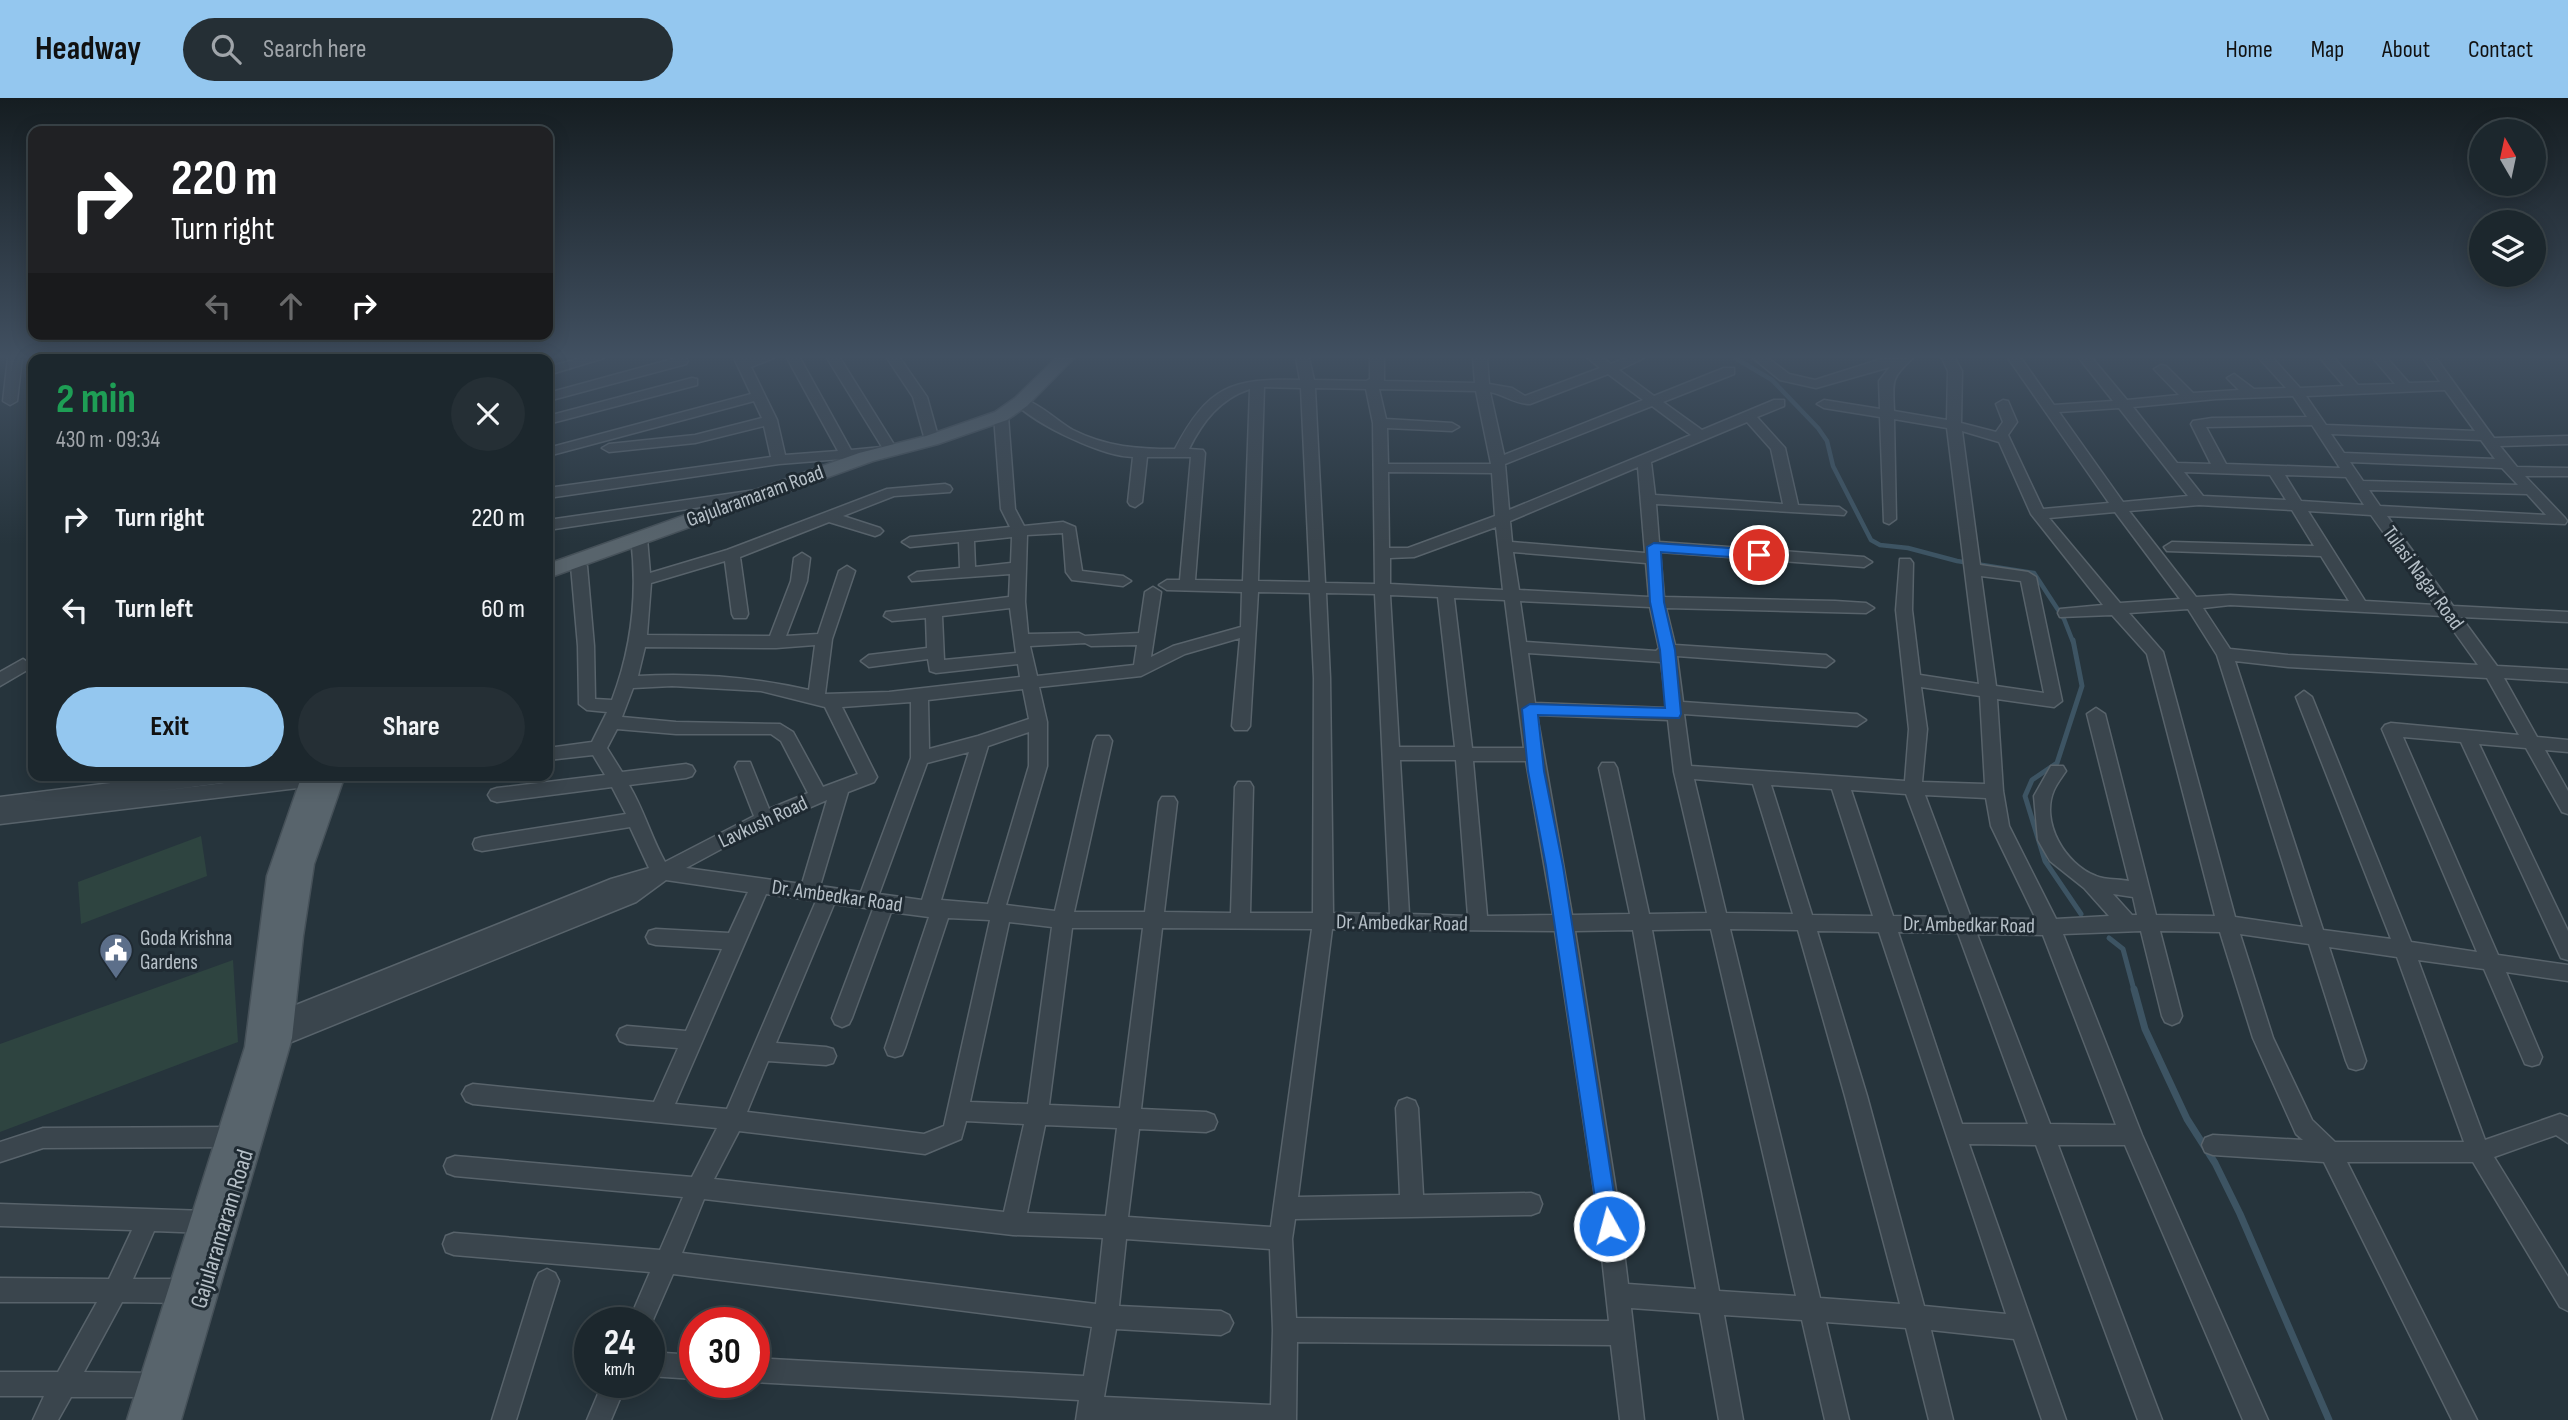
<!DOCTYPE html>
<meta charset="utf-8">
<style>
:root{--surface:#1c272d;--page:#252f35;--text:#f1f3f6;--muted:#a0a5aa;--line:#3a4449;--accent:#94c7ef}
body{margin:0;font-family:"Sofia Sans Condensed",sans-serif;background:var(--page);color:var(--text);height:100vh;display:flex;flex-direction:column;font-size:26px;white-space:nowrap}
*{box-sizing:border-box;margin:0}
p{font-size:23px;color:var(--muted)}
.icon{flex:none;width:38px;height:38px;fill:none;stroke:currentColor;stroke-width:2;stroke-linecap:round;stroke-linejoin:round}
.map{position:relative;flex:1;overflow:hidden}
.sheet{position:absolute;left:28px;top:256px;width:525px;height:427px;display:flex;flex-direction:column;background:var(--surface);border-radius:14px;box-shadow:0 4px 18px #0003,0 0 0 2px var(--line)}
.sheet>*{flex:none}
.guide{position:absolute;left:28px;top:28px;width:525px;height:214px;border-radius:14px;box-shadow:0 4px 18px #0003,0 0 0 2px var(--line);background:#202124;color:#fff;overflow:hidden}
.needle{width:46px;rotate:351deg}
.controls{position:absolute;left:2469px;top:21px;display:grid;gap:14px}
.controls a{display:grid;place-items:center;width:77px;height:77px;border-radius:50%;background:var(--surface);box-shadow:0 4px 18px #0003,0 0 0 2px var(--line);font-size:35px}
.speed{position:absolute;left:574px;top:1209px;display:flex;gap:14px;font-size:35px;font-weight:700;text-align:center}
.speed>*{display:grid;place-content:center;width:91px;height:91px;border-radius:50%;background:var(--surface);box-shadow:0 4px 18px #0003,0 0 0 2px var(--line);line-height:1}
.speed small{font-size:18px;font-weight:400}
.speed .limit{border:10px solid #d22;background:#fff;color:#111}
.pin{position:absolute;display:grid;place-items:center;width:60px;height:60px;color:#fff;margin:-30px;border:4px solid #fff;border-radius:50%;box-shadow:0 2px 7px #0007}
.me{position:absolute;width:77px;margin:-38px;rotate:353deg;stroke-linejoin:round;filter:drop-shadow(0 0 5px #0008)}
.turn{display:flex;align-items:center;gap:24px;height:147px;padding:0 28px;font-size:32px}
.turn .icon{width:91px;height:91px;stroke-width:2.5}
.turn b{display:block;font-size:49px;line-height:60px}
.lanes{display:flex;align-items:center;height:66px;padding:0 28px;background:#0003;justify-content:center;gap:35px;direction:ltr}
.lanes .off{opacity:.35}
.round{display:grid;place-items:center;flex:none;width:74px;height:74px;border-radius:37px;background:var(--page)}
.summary{display:flex;align-items:center;justify-content:space-between;height:119px;padding:0 28px}
h1{font-size:42px;font-weight:700;line-height:52px;color:#1e9e55}
.action{display:flex;gap:14px;margin-top:auto;padding:14px 28px}
.action a{flex:1;height:80px;border-radius:42px;background:var(--accent);color:#111;font-size:28px;font-weight:700;line-height:80px;text-align:center}
.action a+a{background:var(--page);color:var(--text)}
ul{padding:0;list-style:none}
li{display:flex;align-items:center;gap:21px;height:91px;padding:0 28px}
li div{flex:1}
li b{display:block;font-size:26px}
li em{font-style:normal}
header{display:flex;align-items:center;gap:42px;box-sizing:border-box;height:98px;padding:0 35px;background:var(--accent);color:#111}
header strong{font-size:33px}
nav{display:flex;gap:38px;margin-inline-start:auto;font-size:24px}
.search{width:490px;height:63px;background:var(--page);display:flex;align-items:center;gap:18px;box-sizing:border-box;padding:0 24px;border-radius:38px;color:var(--muted);font-size:26px}
.map>svg:first-child{display:block}
.green{fill:#2e4440}
.lines{fill:none;stroke-linecap:round;stroke-linejoin:round}
.stream-far2{stroke:#3d5463;stroke-width:4.5}
.stream-far1{stroke:#3d5463;stroke-width:5}
.stream{stroke:#3d5463;stroke-width:7}
.minor-casing{stroke:#58636b;stroke-width:3}
.major-casing{stroke:#465159;stroke-width:3}
.minor{fill:#3a454d;fill-rule:evenodd}
.major{fill:#58646c;fill-rule:evenodd}
.route{fill:#1a73e8;stroke:#114b97;stroke-width:2}
.labels{text-anchor:middle;dominant-baseline:central;stroke-width:6;stroke-linejoin:round;paint-order:stroke}
.street-label{font-size:21px;fill:#b6c0c8;stroke:#1f2a32}
.poi-label{font-size:21px;fill:#b6c0c8;stroke:#1f2a32;text-anchor:start}
.near-street-label{font-size:24px;fill:#b6c0c8;stroke:#1f2a32}
</style>
<header>
<strong>Headway</strong>
<div class="search"><svg class="icon" aria-label="search" viewBox="0 0 24 24"><circle cx="10" cy="10" r="6"/><path d="M15 15l6 6"/></svg>Search here</div>
<nav><a>Home</a><a>Map</a><a>About</a><a>Contact</a></nav>
</header>
<div class="map">
<svg width="2568" height="1322" viewBox="0 0 2568 1322">
<rect width="100%" height="100%" fill="#26343c"/>
<g class="green">
<path d="M201,738L207,778L81,826L78,784Z"/>
<path d="M233,862L238,944L0,1034V946Z"/>
</g>
<g class="lines">
<path class="stream-far2" d="M1735,260L1772,282L1818,330L1827,343L1833,368L1871,442L1880,447L1908,450L1957,463L2034,475L2064,521L2073,544"/>
<g class="stream-far1">
<path d="M2073,542L2082,588L2057,665L2032,682L2025,698L2045,763L2081,816"/>
<path d="M2109,840L2123,851L2134,892"/>
</g>
<path class="stream" d="M2134,891L2145,931L2187,1021L2215,1065L2240,1116L2329,1322"/>
<g class="minor-casing">
<g id="minor">
<path d="M8,260H22L17,303L10,307L3,303Z"/>
<rect x="62" y="260" width="14" height="1"/>
<rect x="121" y="260" width="14" height="1"/>
<path d="M178,260H191L178,261Z"/>
<path d="M286,260H300L286,261Z"/>
<rect x="372" y="260" width="14" height="1"/>
<rect x="426" y="260" width="13" height="1"/>
<rect x="441" y="260" width="14" height="1"/>
<rect x="503" y="260" width="14" height="1"/>
<path d="M581,260H604L548,277V269Z"/>
<path d="M676,260H686L688,263L686,266L548,303V295Z"/>
<path d="M734,260H774L751,269L777,322L785,357L838,353L787,260H800L851,352L882,349L827,260H840L898,353L891,357L779,366L548,400V390L771,359L764,328L695,345L609,354L602,350L609,346L695,337L762,320L754,303L548,358V350L751,296Z"/>
<path d="M887,260H900L927,299L939,342L937,345H927L925,342L913,299Z"/>
<path d="M1296,260H1309L1314,282L1366,283L1370,281V260H1384V283L1475,285L1473,260H1487L1489,286L1512,290L1525,298L1600,270L1588,260H1603L1611,266L1625,260H1644L1619,272L1654,298L1724,270H1734V276L1663,304L1702,332L1774,302H1784V308L1757,319L1785,350L1798,407L1839,409L1846,414L1844,417L1656,406L1659,444L1864,459L1872,464L1864,469L1660,454L1664,499L1835,503L1866,505L1874,510L1866,515L1666,510L1675,547L1826,557L1834,563L1826,569L1677,558L1683,604L1857,616L1866,622L1857,628L1684,616L1691,668L1905,683L1909,631L1896,512L1900,461H1910L1913,465L1912,512L1920,577L1979,586L1947,330L1894,321L1896,421L1889,426L1884,424L1880,319L1824,310L1817,306L1824,302L1880,311L1879,283L1890,269L1816,290L1780,282L1753,260H1768L1789,276L1815,282L1878,262L1913,260C1890,281 1893,283 1894,313L1947,322L1948,273L1942,260H1955L1962,273L1961,325L1996,334L2003,324L1996,306L2003,302L2008,303L2017,324L2008,337L2043,411L2109,405L2008,260H2021L2054,307L2113,303L2079,260H2092L2127,302L2179,297L2154,271L2161,267L2166,268L2193,295L2239,292L2227,280L2234,276L2254,291L2286,290L2259,260H2273L2300,290L2344,288L2320,260H2334L2358,287L2395,286L2373,260H2387L2409,285L2440,284L2423,260H2436L2494,340L2568,338V346L2500,348L2517,369L2568,370V378H2525L2565,420L2567,423L2565,426L2387,418L2453,508L2568,514V524L2461,519L2497,568L2568,572V584L2504,580L2537,639L2568,642V654L2545,652L2568,693V716L2562,714L2526,650L2479,646L2568,833V862L2561,860L2461,644L2403,639L2498,857L2568,867V883L2506,874L2542,959L2539,966L2532,968L2525,966L2484,871L2418,862L2485,1042L2560,1016L2568,1019V1045L2556,1037L2494,1059L2568,1179V1213L2560,1209L2473,1064H2347L2477,1322H2452L2324,1064L2213,1057L2205,1054L2202,1047L2205,1040L2213,1037L2303,1042L2296,1036L2253,940L2220,834L2160,833L2182,918L2179,924L2172,927L2165,924L2162,918L2141,833L2063,836L2142,1037L2268,1322H2243L2125,1047H2058L2162,1322H2138L2036,1047L1969,1046L2066,1322H2042L2014,1241L1931,1232L1953,1322H1929L1906,1230L1826,1224L1849,1322H1825L1802,1222L1724,1217L1743,1322H1719L1700,1215L1631,1210L1644,1322H1620L1611,1247L1297,1244L1296,1322H1076L1079,1302L754,1284V1260L1084,1278L1092,1229L673,1176L649,1231V1225H628L650,1174L454,1157L446,1154L443,1146L446,1138L454,1135L660,1152L683,1099L455,1078L447,1075L444,1068L447,1061L455,1058L692,1079L717,1030L473,1006L466,1003L462,996L466,989L473,986L654,1004L678,950L627,946L620,943L617,937L620,931L627,928L686,933L722,851L656,847L649,845L646,839L649,833L656,831L729,835L748,794L666,782L636,804L279,949L272,952L265,949L262,943L265,937L272,934L266,931L263,925L266,919L611,781L649,770L630,729L482,753L475,751L473,746L475,741L482,739L626,716L612,689L497,704L491,702L488,697L491,692L497,690L605,677L593,657L548,662V650L592,644L607,614L587,612L579,606L578,548L571,468L574,464L579,463L587,468L594,548L595,601L612,602C632,549 638,497 631,440L634,437H644L647,440L650,475L727,452L887,391L945,386L950,388L952,391L950,394L894,398L843,418L880,430L883,433L880,436L875,438L829,424L740,459L748,516L746,520H734L732,516L725,463L651,485L647,537L770,538L791,483L794,460L802,455L810,460L807,483L786,538L818,536L839,473L847,468L855,473L832,541L825,596L889,594L1020,579L1018,566L936,575L930,573L928,561L869,569L861,563L869,557L927,550L926,520L892,523L884,518L886,514L1009,499L1010,476L912,483L909,479L917,474L960,470L959,444L910,449L902,444L910,439L1010,429L1001,411L994,318L1001,314L1008,318L1015,411L1024,428L1063,424L1075,429L1082,473L1123,478L1131,483L1123,488L1072,482L1066,474L1063,435L1027,437L1025,504L1028,536L1079,535L1085,538L1139,535L1145,494L1153,489L1161,494L1151,559L1173,548L1241,529L1242,494L1167,492L1159,487L1167,482H1180L1191,359H1147L1142,404L1135,409L1130,407L1128,404L1133,359C1103,359 1034,326 1014,304L1016,301C1032,298 1058,324 1073,332C1107,349 1138,351 1175,351C1208,288 1232,280 1300,282ZM1608,276L1643,302L1504,357L1490,294C1505,297 1515,306 1530,306ZM1264,289L1301,290L1310,484L1258,483ZM1315,290L1366,291L1373,325L1375,486L1325,485ZM1250,291L1243,483L1195,482L1205,355L1203,352L1189,351C1203,323 1220,301 1250,291ZM1379,291L1476,293L1491,366H1388L1387,330L1452,333L1459,329L1452,325L1386,321ZM2445,292L2475,333L2326,327L2306,298ZM2293,298L2307,319L2212,320L2193,323L2191,326L2211,366L2177,365L2133,309L2216,301ZM1652,308L1691,337L1509,412L1505,366ZM2119,310L2188,398L2123,404L2059,314ZM1747,324L1771,351L1783,406L1655,397L1651,364ZM2312,327L2340,370L2226,366L2206,329ZM1962,333L1999,344L2031,416L2103,507L2060,511L2058,515L2060,519L2112,517L2147,556L2215,818L2156,817L2105,616L2096,610L2087,616L2129,783C2119,781 2105,782 2096,778C2065,766 2040,724 2054,692C2057,685 2062,679 2066,673L2063,668H2051L2034,698L2038,742L2050,763L2084,790L2109,818L2056,821L2009,728L2003,693L1997,601L2054,609L2062,603L2036,479L2028,474L1980,467ZM2331,336L2481,342L2495,361L2344,355ZM2350,364L2502,370L2518,387L2363,383ZM1638,369L1645,455L1512,444L1510,423ZM1388,374L1492,375L1495,418L1408,450H1389ZM2184,374L2270,377L2286,402L2203,398ZM2285,377L2346,379L2364,407L2301,403ZM2369,392L2527,396L2546,417L2380,408ZM2199,407L2292,412L2314,448L2172,444L2164,449L2167,453L2321,458L2349,503L2230,497L2196,499L2129,413ZM2308,413L2371,417L2435,507L2365,503ZM2115,414L2180,501L2120,505L2049,420ZM1496,429L1503,492L1390,486V460L1414,459ZM1012,439L1011,465L975,469L974,443ZM1513,454L1646,465L1649,499L1519,492ZM1981,478L2021,483L2044,595L1996,588ZM1258,494L1310,495L1314,580L1313,815H1250L1253,689L1250,684H1238L1235,689L1231,815L1164,814L1177,704L1174,699H1162L1159,704L1145,814H1074L1112,643L1109,638H1097L1094,643L1055,813L1006,807L1047,668V624L1039,589L1141,578L1185,556L1240,540L1232,628L1235,632H1247L1250,628ZM1326,495L1375,496L1390,816L1333,815L1330,580ZM1390,497L1438,499L1455,649H1399ZM1454,500L1505,502L1524,650H1472ZM1520,503L1650,509L1659,550L1656,553L1526,544ZM2230,507L2443,518L2478,567L2288,557L2230,551L2203,510ZM1010,510L1016,555L944,562L942,518ZM2188,511L2217,557L2303,829L2235,819L2163,554L2129,515ZM1085,545L1091,548L1137,547L1134,567L1037,578L1030,548ZM815,547L809,592C752,579 696,575 638,578L645,549L776,550ZM1528,555L1661,564L1667,610L1535,605ZM2235,563L2288,569L2487,580L2519,637L2391,625L2385,627L2382,631L2477,854L2411,844L2312,599L2304,593L2296,599L2391,841L2323,832ZM672,588L761,593L825,609L858,676L823,689L793,634L780,626L676,624L622,619L633,590ZM1921,589L1980,598L1985,686L1922,684L1927,631ZM1023,591L1029,621L978,638L929,651L928,602ZM911,604V660L861,794L820,788L848,694L874,684L877,679L842,609ZM1537,617L1668,622L1674,674L1707,815L1649,816L1617,670L1614,665H1602L1599,670L1630,816L1572,817ZM617,631L676,636H771L781,643L808,695L769,711L750,664H738L735,669L754,718L665,764C651,739 644,712 629,687L686,680L692,678L695,673L692,668L686,666L622,674L607,650ZM1029,634V668L988,806L941,802L988,648ZM969,654L922,802L879,796L927,665ZM1400,662H1456L1468,818L1409,816ZM1473,663H1526L1553,817L1487,818ZM1694,681L1753,686L1793,816L1726,815ZM1771,687L1832,691L1873,818L1812,817ZM1851,692L1906,696L1952,819L1893,818ZM1925,697L1986,700L1991,728L2036,821L1971,820ZM827,702L802,786L686,770L751,735ZM766,796L816,803L727,1011L675,1006ZM2113,796L2133,799L2137,817H2132ZM834,806L873,811L832,920L835,926L842,929L849,926L852,920L891,814L929,819L885,950L888,957L895,959L902,957L905,950L948,820L990,822L944,1028L924,1036L747,1014L768,963L826,967L833,965L836,958L833,951L826,949L776,945ZM1009,824L1052,829L1028,1006L970,1004ZM1072,830H1143L1120,1010L1049,1007ZM1162,830L1312,831L1271,1129L1128,1119L1139,1031L1206,1034L1214,1031L1217,1024L1214,1017L1206,1014L1141,1011ZM1332,831L1555,833L1596,1105L1609,1223L1296,1220L1292,1141L1295,1121L1531,1117L1539,1114L1542,1106L1539,1098L1531,1095L1423,1097L1418,1010L1415,1003L1407,1000L1399,1003L1396,1010L1400,1097L1298,1099ZM1711,831L1796,1198L1719,1193L1652,832ZM1730,831L1798,832L1845,998L1900,1206L1820,1200ZM1633,832L1696,1191L1628,1186L1618,1105L1575,833ZM1817,833L1879,834L2006,1216L1924,1208L1867,998ZM1898,834L1958,835L2028,1026H1962ZM1977,836L2043,837L2116,1027L2050,1026ZM2240,836L2309,846L2346,963L2349,970L2356,972L2363,970L2366,963L2329,849L2397,859L2464,1044H2335L2312,1022L2273,940ZM966,1023L1024,1026L1004,1114L714,1081L739,1033L925,1056L961,1041ZM1045,1027L1117,1030L1106,1118L1027,1115ZM704,1101L1013,1137L1103,1140L1096,1206L682,1155ZM1126,1141L1270,1151L1273,1232L1271,1307L1104,1299L1116,1231L1221,1237L1229,1233L1233,1225L1229,1217L1221,1213L1119,1208Z"/>
<path d="M692,280L697,281V287L548,326V318Z"/>
<path d="M756,392L763,397L761,400L548,432V422Z"/>
<path d="M23,561L31,567L29,571L0,588V574Z"/>
<path d="M174,677H239L236,682L230,684L144,695L289,677H330L332,680L329,685L323,687L0,726V699Z"/>
<path d="M232,1029L240,1032L243,1039L240,1046L232,1049L43,1050L0,1064V1044L43,1030Z"/>
<path d="M0,1106L206,1113L214,1116L217,1124L214,1132L206,1135L154,1133L133,1181H182L190,1185L194,1193L190,1201L182,1205L122,1204L84,1274L153,1275L162,1278L165,1287L162,1296L153,1299H71L58,1322H33L44,1298H0V1274H58L97,1204H0V1180L109,1181L132,1132L0,1128Z"/>
<path d="M547,1171L555,1175L559,1183L516,1322H492L535,1183L539,1175Z"/>
<path d="M649,1254L695,1257V1281L649,1278Z"/>
<path d="M603,1284H627L611,1322H587Z"/>
</g>
</g>
<g class="major-casing">
<g id="major">
<path d="M1056,260H1074L1027,308L1007,322L938,346L873,363L548,480V466L859,355L926,338L995,314L1015,300Z"/>
<path d="M302,677H345L314,766L303,838L292,940L181,1322H127L245,949L267,778Z"/>
</g>
</g>
<use href="#minor" class="minor"/>
<use href="#major" class="major"/>
</g>
<linearGradient id="sky" x2="0" y2="1"><stop stop-color="#151d21"/><stop offset="0.58" stop-color="#415061"/><stop offset="1" stop-color="#415061" stop-opacity="0"/></linearGradient>
<rect width="2568" height="446" fill="url(#sky)"/>
<path class="route" d="M1654,445L1759,452L1766,457L1759,461L1661,454L1664,504L1675,552L1681,616L1679,620L1538,617L1544,673L1563,768L1619,1128L1616,1135L1609,1138L1602,1135L1599,1128L1546,768L1528,673L1522,611L1530,606L1665,610L1660,552L1650,504L1647,449Z"/>
<defs>
<g id="civic-pin" transform="scale(1.75)"><path d="M0 17L-7.5 6A9.5 9.5 0 1 1 7.5 6Z" fill="#5c6f8a" stroke="#1f2a32"/><path d="M-.6-6.5H3V-4.5H.6V-3L4-1V1h2V6H-6V1h2V-1L-.6-3ZM-1.2 2.5V6h2.4V2.5Z" fill="#fff"/></g>
</defs>
<g fill-rule="evenodd">
<use href="#civic-pin" x="116" y="852"/>
</g>
<g class="labels">
<g class="street-label">
<text transform="translate(755 398) rotate(-20)">Gajularamaram Road</text>
<text transform="translate(2423 480) rotate(54)">Tulasi Nagar Road</text>
<text transform="translate(763 724) rotate(-25)">Lavkush Road</text>
<text transform="translate(837 798) rotate(8)">Dr. Ambedkar Road</text>
<text transform="translate(1402 825) rotate(1)">Dr. Ambedkar Road</text>
<text transform="translate(1969 827) rotate(1)">Dr. Ambedkar Road</text>
</g>
<g class="poi-label">
<text x="140" y="840">Goda Krishna<tspan x="140" dy="24">Gardens</tspan></text>
</g>
<g class="near-street-label">
<text transform="translate(222 1131) rotate(-73)">Gajularamaram Road</text>
</g>
</g>
</svg>
<div class="controls">
<a><svg class="needle" viewBox="-14 -14 28 28"><path d="M0-13l5 13h-10z" fill="#e53935"/><path d="M0 13l5-13h-10z" fill="#a0a5aa"/></svg></a>
<a><svg class="icon" aria-label="layers" viewBox="0 0 24 24"><path d="M12 4l9 5-9 5-9-5zM3 14l9 5 9-5"/></svg></a>
</div>
<div class="speed"><div>24<small>km/h</small></div><div class="limit">30</div></div>
<div class="pin" style="left:1759px;top:457px;background:#d93025"><svg class="icon" aria-label="arrive" viewBox="0 0 24 24"><path d="M6 21V4h12l-3 4 3 4H6"/></svg></div>
<svg class="me" style="left:1609px;top:1128px" viewBox="-20 -20 40 40"><circle r="17" fill="#1a73e8" stroke="#fff" stroke-width="3"/><path d="M0-11L8 9 0 5-8 9z" fill="#fff"/></svg>
<div class="guide">
<div class="turn"><svg class="icon" aria-label="right" viewBox="0 0 24 24"><path d="M7 20v-9h11M14 6l5 5-5 5"/></svg><div><b>220 m</b>Turn right</div></div>
<div class="lanes"><svg class="icon off" aria-label="left" viewBox="0 0 24 24"><path d="M17 20v-9H6M10 6l-5 5 5 5"/></svg><svg class="icon off" aria-label="ahead" viewBox="0 0 24 24"><path d="M12 20V5M6 11l6-6 6 6"/></svg><svg class="icon" aria-label="right" viewBox="0 0 24 24"><path d="M7 20v-9h11M14 6l5 5-5 5"/></svg></div>
</div>
<section class="sheet">
<div class="summary"><div><h1>2 min</h1><p>430 m · 09:34</p></div><a class="round"><svg class="icon" aria-label="close" viewBox="0 0 24 24"><path d="M6 6l12 12M18 6L6 18"/></svg></a></div>
<ul>
<li><svg class="icon" aria-label="right" viewBox="0 0 24 24"><path d="M7 20v-9h11M14 6l5 5-5 5"/></svg><div><b>Turn right</b></div><em>220 m</em></li>
<li><svg class="icon" aria-label="left" viewBox="0 0 24 24"><path d="M17 20v-9H6M10 6l-5 5 5 5"/></svg><div><b>Turn left</b></div><em>60 m</em></li>
</ul>
<div class="action"><a>Exit</a><a>Share</a></div>
</section>
</div>
